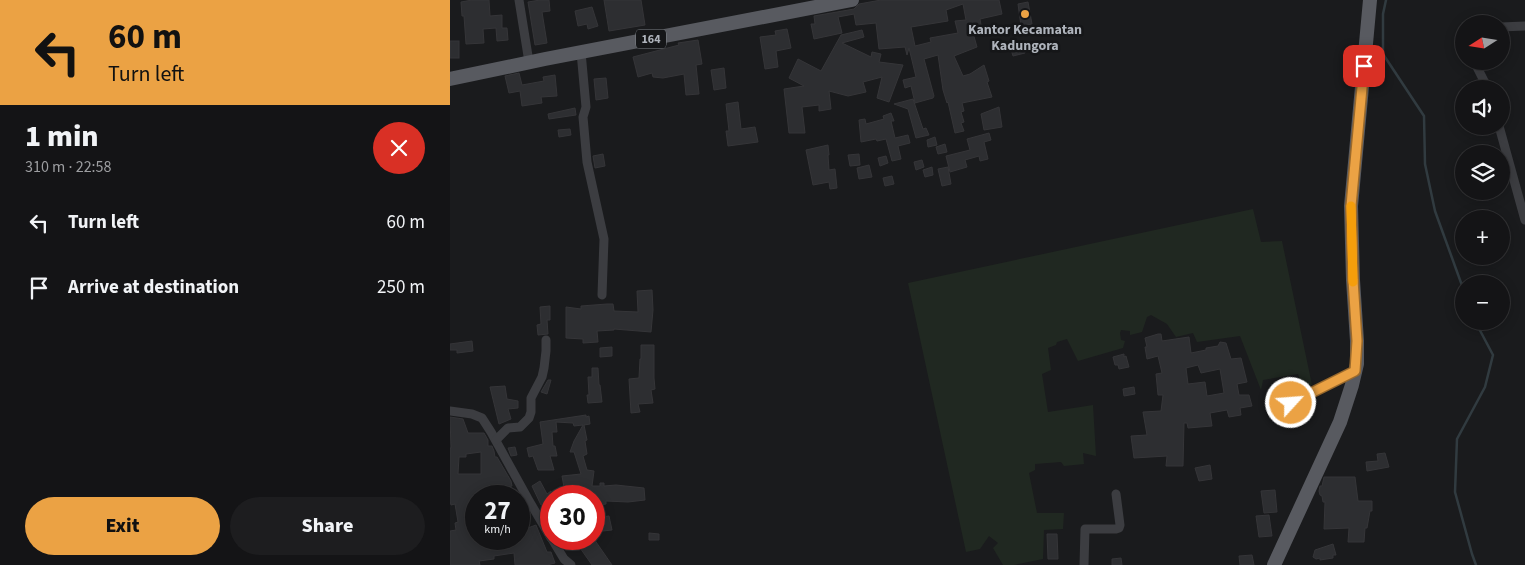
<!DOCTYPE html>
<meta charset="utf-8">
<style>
:root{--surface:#141416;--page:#1d1d1f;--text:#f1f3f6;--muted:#9d9ea1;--line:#333335;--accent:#eba244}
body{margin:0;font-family:"Source Sans 3",sans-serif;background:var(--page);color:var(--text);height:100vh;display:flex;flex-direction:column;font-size:19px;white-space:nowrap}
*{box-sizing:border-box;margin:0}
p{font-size:16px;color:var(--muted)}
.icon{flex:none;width:28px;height:28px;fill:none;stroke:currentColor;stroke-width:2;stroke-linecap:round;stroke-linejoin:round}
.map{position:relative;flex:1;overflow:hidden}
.details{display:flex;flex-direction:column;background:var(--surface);width:450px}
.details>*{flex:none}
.guide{background:#eba244;color:#111;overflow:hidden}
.needle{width:32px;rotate:258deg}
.fabs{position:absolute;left:1005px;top:15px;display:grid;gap:10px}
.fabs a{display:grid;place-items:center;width:55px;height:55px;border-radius:50%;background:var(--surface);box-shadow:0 2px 12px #0003,0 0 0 1px var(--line);font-size:25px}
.speed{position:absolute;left:15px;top:485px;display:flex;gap:10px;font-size:25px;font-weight:700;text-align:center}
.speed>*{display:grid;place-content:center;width:65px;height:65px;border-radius:50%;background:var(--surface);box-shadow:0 2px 12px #0003,0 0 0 1px var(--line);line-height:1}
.speed small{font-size:12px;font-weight:400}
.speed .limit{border:8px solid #d22;background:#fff;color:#111}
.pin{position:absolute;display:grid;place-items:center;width:42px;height:42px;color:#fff;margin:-21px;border-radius:10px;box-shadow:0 2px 8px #0006}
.me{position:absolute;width:55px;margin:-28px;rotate:64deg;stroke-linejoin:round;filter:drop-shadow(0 0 4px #0008)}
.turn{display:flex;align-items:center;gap:18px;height:105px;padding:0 25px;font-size:22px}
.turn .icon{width:65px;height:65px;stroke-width:2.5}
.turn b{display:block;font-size:35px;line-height:42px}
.round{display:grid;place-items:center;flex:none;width:52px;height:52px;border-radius:26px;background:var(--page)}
.summary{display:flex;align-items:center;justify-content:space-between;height:85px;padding:0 25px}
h1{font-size:30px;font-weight:800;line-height:38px}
.action{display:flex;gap:10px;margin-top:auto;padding:10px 25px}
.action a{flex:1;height:58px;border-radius:30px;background:var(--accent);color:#111;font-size:20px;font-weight:800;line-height:58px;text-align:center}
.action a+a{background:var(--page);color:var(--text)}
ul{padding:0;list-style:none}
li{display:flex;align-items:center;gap:15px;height:65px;padding:0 25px}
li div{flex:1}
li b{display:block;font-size:19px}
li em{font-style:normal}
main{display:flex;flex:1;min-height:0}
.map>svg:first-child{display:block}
.green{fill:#202821}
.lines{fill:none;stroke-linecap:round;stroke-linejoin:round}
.stream{stroke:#313b40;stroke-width:2.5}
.building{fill:#2d2e31;stroke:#353538;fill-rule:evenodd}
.minor{stroke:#3c3d41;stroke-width:9}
.primary{stroke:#585a60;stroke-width:14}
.route-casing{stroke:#99692c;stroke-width:12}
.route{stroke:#eba244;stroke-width:9}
.slow{stroke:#f59e0b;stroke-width:9}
.poi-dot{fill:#eba244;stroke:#151618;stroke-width:2}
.labels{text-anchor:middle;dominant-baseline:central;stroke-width:5;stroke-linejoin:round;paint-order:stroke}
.shield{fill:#151618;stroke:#80848a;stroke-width:1}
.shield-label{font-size:12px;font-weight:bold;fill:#aeb3bb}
.poi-label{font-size:14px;font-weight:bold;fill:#aeb3bb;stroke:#151618}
</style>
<main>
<section class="details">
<div class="guide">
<div class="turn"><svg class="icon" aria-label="left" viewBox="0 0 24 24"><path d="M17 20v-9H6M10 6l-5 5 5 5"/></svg><div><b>60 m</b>Turn left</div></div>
</div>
<div class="summary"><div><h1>1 min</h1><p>310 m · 22:58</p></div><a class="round" style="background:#d93025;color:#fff"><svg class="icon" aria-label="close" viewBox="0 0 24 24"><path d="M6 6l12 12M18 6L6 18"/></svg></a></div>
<ul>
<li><svg class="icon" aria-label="left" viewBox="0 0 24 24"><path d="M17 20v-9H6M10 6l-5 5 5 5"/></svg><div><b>Turn left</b></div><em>60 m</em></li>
<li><svg class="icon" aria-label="arrive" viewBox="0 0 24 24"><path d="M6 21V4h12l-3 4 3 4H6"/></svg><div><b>Arrive at destination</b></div><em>250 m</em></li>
</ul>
<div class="action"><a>Exit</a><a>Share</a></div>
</section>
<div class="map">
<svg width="1075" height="565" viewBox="0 0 1075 565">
<rect width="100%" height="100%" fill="#1a1b1d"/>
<path class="green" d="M803,209L811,242L832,241L862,385L852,387L848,374L813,380L811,390L790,336L747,342L743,333L726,337L717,324L701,315L697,317L692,332L680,335V331L671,330L670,333L671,340L675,341L673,348L628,361L617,339L607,342L606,345L598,348L601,370L592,374L598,412L643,405L646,456L633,453L634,464L614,466L611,462L585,464V470L579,473L587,513H614L613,529L594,530L593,559L564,565H553L543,548L548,543L539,536L530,549L516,552L458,283Z"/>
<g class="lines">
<g class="stream">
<path d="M936,0L933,14V54L974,116L975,164L985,211L1014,291"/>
<path d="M1025,321L1043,355L1035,387L1007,439L1005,492L1022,554L1026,565"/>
</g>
</g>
<g class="building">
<path d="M22,0H39L40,16L52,15V28H57L58,40L47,41L46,28L33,29L34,43L16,44L14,16H12L11,2Z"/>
<path d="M90,0H99L100,11L92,12L97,43L85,45L78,2Z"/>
<path d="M154,0H191L195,25L159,31Z"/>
<path d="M431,0H549L552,14L530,19L532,31L523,33L527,47L504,56L513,76L520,74L534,65L539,81L537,82L542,97L512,103L514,111L511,112L514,122L511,123L514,131L505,133L498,102L497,103L493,90L488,55L474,59L484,96L483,98L465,103L461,86L455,88L453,80L466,77L459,48L457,55L455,47L429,49L426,23L406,25L404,14L388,17L392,33L364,39L361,24H365L364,16L404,9L409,4ZM513,4L516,20L505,21L508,33L480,38L481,42L465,46L461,27L498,21L496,10Z"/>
<path d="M578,2L582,24L571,26L568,4Z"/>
<path d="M142,7L148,26L138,29L137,24L128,26L125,11Z"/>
<path d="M337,29L341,48L326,51L328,67L315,69L310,37L326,35L325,31Z"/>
<path d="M412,30L414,37L392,43L421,57L422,52L431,54L429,62L453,65L439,102L427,98L432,77L413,82L416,92L398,96L379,91L381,109L369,111V105L352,107L355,133H339L334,89L354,86L339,78L348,59L371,71L391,35Z"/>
<path d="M248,40L252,64L246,65L249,94L236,95L234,74L213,78L203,77L202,73L188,77L183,57L229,45L228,43Z"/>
<rect x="0" y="41" width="9" height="17"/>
<path d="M572,43L575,53L563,56L560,46Z"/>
<path d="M274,68L276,88L264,90L261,70Z"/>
<path d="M69,73L72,85L94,81L93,77L105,75L107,96L91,97L92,103L72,106L70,91L59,93L55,76Z"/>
<path d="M156,78L158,98L146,100L144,79Z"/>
<path d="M463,99L473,129L476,128L479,135L466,138L458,109L444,104Z"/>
<path d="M288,102L291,129L305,127L308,142L278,146L276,131H279L276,104Z"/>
<path d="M549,107L552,127L534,130L531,114Z"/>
<path d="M125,108L126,115L99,119L98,114Z"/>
<path d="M441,113L444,121H441L445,138L458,135L460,143L448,146L451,159L442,161L436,139L427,141L426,139L411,142L409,120L415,119L416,124L434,119L433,116Z"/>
<path d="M120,129L121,135L109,137L108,130Z"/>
<path d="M539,133L541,140L534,142L538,159L530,161L529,156L515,160L517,167L500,172L496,156L520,150L517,139Z"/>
<path d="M485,137L487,145L478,147L477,140Z"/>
<path d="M495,144L497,152L488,154L486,147Z"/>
<path d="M378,145L379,155H378L379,170L385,169L387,188L380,189L379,182L363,185L356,150Z"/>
<path d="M153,154L155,166L145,168L143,156Z"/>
<path d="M409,154L410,165L400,166L398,155Z"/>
<path d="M436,156L438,163L430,166L428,158Z"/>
<path d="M472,160L474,167L466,170L464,162Z"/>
<path d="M419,165L422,177L409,179L407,168Z"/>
<path d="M482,167L483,175L475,177L473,170Z"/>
<path d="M498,167L501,184L492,186L488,169Z"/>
<path d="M442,176L444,184L435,186L433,178Z"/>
<path d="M202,290L203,310L201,332L164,329V330L147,331L148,342L133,343V339L116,338V307L131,309V306L157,304H163L164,311L188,312L187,291Z"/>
<path d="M100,306V320H97L98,334L88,335L87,325L91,324L90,307Z"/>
<path d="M708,334H711L712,341L739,337L741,353L756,350V348L768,346L770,342L776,343L781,359L791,358L797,382L787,384L789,395H799L802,406L790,408L791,415L779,417L777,410L760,413L762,426L738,428L737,423H734L733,466H716L717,456L684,458L681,436L697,435L693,412L711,411L713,395H708L706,374L712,373L708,356L697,359L695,347H697L695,338ZM748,365L751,373L770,369L774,393L757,396L755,382L738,384L736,368Z"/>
<path d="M22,341L23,351L7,353V350H0V344Z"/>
<path d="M191,345H204V378L205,389L201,390L203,403L188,404L190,412L181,413L179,379L189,378L190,359H191Z"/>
<path d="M162,347V356L150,357V348Z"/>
<path d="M674,354V357L676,356L679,367L669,369L668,365H665L663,357Z"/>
<path d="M142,368H148L149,385H150L152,402L138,403L137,395H139L138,377H142Z"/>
<path d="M98,380H101L97,394L91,392Z"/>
<path d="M55,386L57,399L68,401V408L58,409L61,419L49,424L40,387Z"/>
<path d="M684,387L685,394L674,396L673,389Z"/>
<path d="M136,415V417L139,416L140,424L134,425L137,440L135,441L137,454L133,456L137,470L144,471L142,486H150V483H154V486L166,485L194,488L195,500L178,502L156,501V504L149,505V501L145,500V495L101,496V502L91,505L82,486L90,481L97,494L101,491V493L114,487L112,476L131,474L124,452H120L124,441L133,425L124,426L123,423L106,422L107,432H102L103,446H105L107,456H100L104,470H88L83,456L79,457L77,448L93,444L90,422Z"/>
<path d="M0,417L13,419L18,433H34L38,440V446H42L44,451L45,457H47L61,481L62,486L44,490L43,496H26V539H69V515H71L75,529L86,525L97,552H101L105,563L97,565H65L64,553L44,556V559L29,561L30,565H0V531L6,530L5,523L8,522L5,504L1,505L0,501V448H1ZM31,452V474H8L9,457H16V454Z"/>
<path d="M65,447L67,455L61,456L58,448Z"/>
<path d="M935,453L939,467L917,471L916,462L928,461L927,454Z"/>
<path d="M760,465L762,479L749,481L745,468Z"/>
<path d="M874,477H905L908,501H922V511H920L917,528H915L914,542H898L899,528L874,529L875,502H873L872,496L870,495L869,491L870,486H872Z"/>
<path d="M825,490L827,512L814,513L811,491Z"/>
<path d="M819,515L822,536L809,537L806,516Z"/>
<path d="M159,516L162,530L144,532V518Z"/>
<path d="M199,533L209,534V540H199Z"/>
<path d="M597,534H607L608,559H598Z"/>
<path d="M128,539H144L162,565H142L128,545L131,543Z"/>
<path d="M883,544L886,555H883V558L870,560V558L866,559L863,557L865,550Z"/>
<path d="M802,555L804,565H790L789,556Z"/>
<path d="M671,558L672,565H662V559Z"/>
</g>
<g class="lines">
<g class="minor">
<path d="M69,0L79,62"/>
<path d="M1051,27L1075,26"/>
<path d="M131,52L136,107L133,117L137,162L154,239L152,295"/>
<path d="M1024,61L1038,89"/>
<path d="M1049,126L1075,220"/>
<path d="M841,403L905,371"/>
<path d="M0,411L22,414L32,418L41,432L78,499L101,538"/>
<path d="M46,440L58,428L70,427L79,418L81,412V398L92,377L94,368L96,351V340"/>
<path d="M102,539L114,559L121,565"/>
<path d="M634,565L635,529H666L669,528L670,525L666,494"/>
</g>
<g class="primary">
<path d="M0,79L95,59L402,0"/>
<path d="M824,565L890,422L902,385L907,364V341L903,280L901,206L920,0"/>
</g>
</g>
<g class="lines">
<g class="route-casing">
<path id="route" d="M841,403L905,371L907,341L903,280L901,206L914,66"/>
</g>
<use href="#route" class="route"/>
<path class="slow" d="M901,206L903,282"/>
</g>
<circle class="poi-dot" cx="575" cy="14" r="5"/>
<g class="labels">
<rect class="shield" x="186" y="29.5" width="30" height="19" rx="4"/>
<g class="shield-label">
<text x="201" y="39">164</text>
</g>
<g class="poi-label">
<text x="575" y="30">Kantor Kecamatan<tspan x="575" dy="16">Kadungora</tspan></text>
</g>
</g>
</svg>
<div class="fabs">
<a><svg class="needle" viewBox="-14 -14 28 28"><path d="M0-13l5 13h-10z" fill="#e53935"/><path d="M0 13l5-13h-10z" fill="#9d9ea1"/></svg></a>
<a><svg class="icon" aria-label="sound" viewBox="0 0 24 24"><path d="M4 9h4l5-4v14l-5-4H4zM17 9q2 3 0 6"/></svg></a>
<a><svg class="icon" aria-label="layers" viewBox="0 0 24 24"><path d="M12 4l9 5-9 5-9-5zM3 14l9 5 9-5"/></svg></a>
<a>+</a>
<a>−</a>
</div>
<div class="speed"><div>27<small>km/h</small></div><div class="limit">30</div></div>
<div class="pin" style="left:914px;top:66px;background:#d93025"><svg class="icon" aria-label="arrive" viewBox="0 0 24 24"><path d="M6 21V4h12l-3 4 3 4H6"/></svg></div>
<svg class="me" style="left:841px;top:403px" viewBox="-20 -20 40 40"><circle r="17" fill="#eba244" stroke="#fff" stroke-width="3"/><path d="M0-11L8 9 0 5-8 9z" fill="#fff"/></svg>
</div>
</main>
